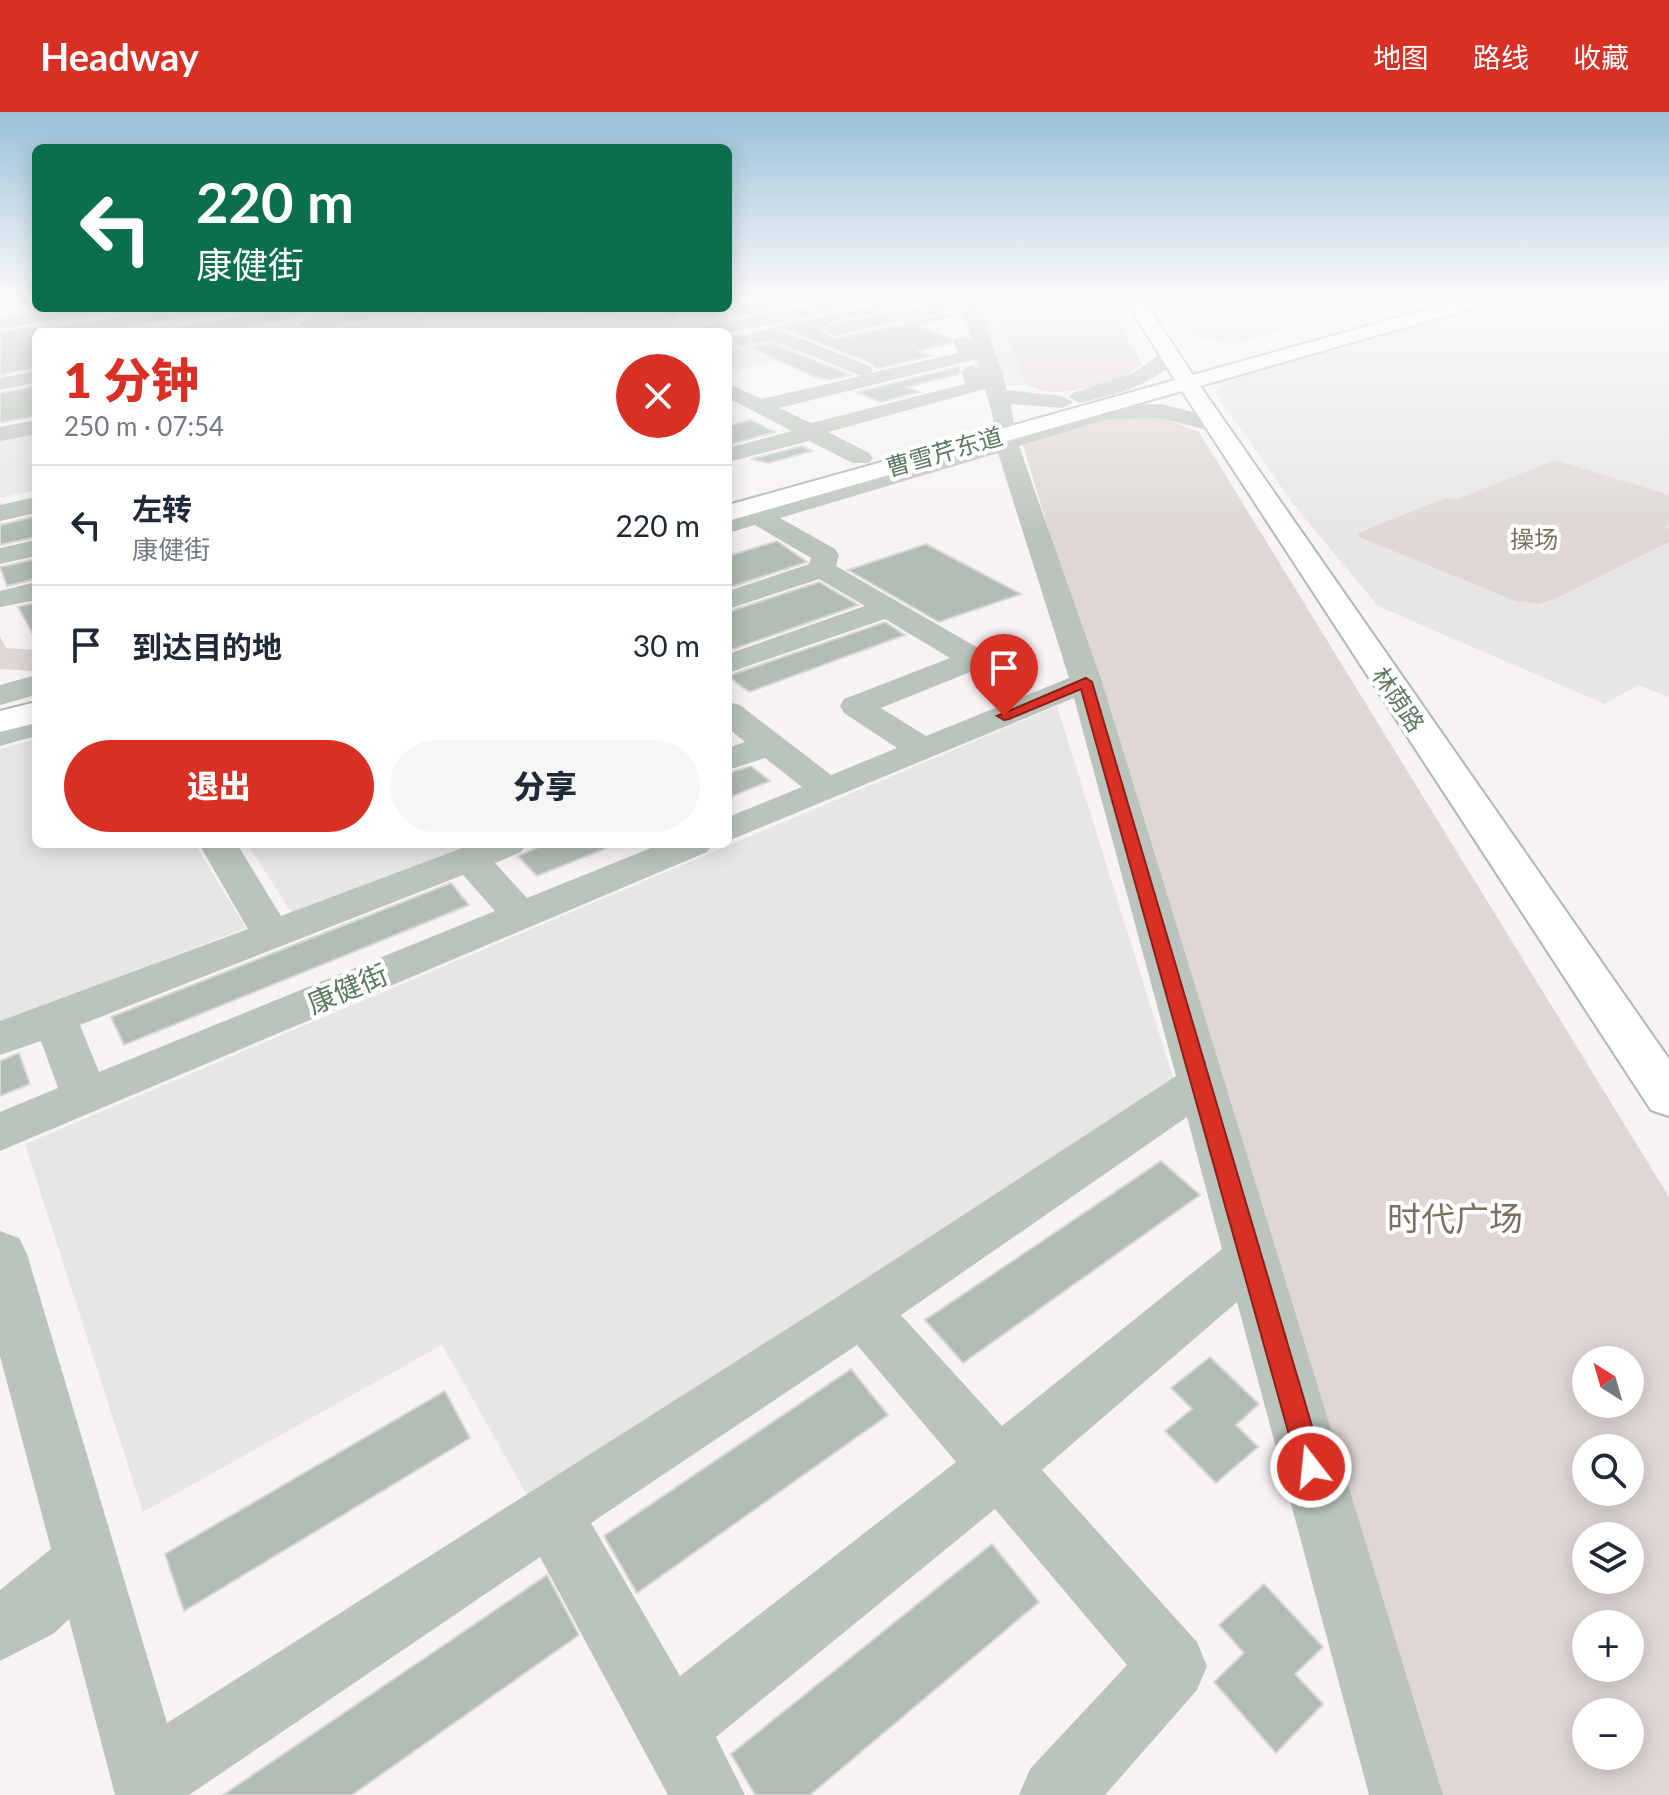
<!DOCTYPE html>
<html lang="zh">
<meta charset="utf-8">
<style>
:root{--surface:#fff;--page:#f6f6f7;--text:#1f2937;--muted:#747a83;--line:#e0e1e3;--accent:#d93025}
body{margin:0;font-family:Lato,"Noto Sans SC",sans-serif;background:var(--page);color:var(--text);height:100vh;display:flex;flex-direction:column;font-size:30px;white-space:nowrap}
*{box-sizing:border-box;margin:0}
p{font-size:26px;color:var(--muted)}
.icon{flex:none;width:44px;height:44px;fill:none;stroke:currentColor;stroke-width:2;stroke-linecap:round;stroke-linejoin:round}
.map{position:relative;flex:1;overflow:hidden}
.panel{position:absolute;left:32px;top:216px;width:700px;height:520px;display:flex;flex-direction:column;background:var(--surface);border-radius:12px;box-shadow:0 4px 20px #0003}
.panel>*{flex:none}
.top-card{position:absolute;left:32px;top:32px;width:700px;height:168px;border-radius:12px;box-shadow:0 4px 20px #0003;background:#0b6e4f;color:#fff;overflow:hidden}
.needle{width:52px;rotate:323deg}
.tools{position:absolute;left:1572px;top:1234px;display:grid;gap:16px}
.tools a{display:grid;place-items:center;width:72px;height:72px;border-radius:50%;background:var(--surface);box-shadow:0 4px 20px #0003;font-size:40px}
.pin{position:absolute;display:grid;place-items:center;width:68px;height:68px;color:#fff;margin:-82px -34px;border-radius:50% 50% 50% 0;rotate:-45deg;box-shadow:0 0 8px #0007}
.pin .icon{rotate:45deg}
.me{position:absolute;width:88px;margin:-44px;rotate:344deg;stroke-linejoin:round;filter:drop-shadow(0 0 6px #0008)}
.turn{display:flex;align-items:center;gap:28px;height:168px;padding:0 32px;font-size:36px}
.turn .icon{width:104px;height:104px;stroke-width:2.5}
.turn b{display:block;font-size:56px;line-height:68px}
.round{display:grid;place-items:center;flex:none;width:84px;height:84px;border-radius:42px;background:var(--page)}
.head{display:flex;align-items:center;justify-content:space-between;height:136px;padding:0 32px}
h1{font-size:48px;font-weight:800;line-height:60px;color:var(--accent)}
.primary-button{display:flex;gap:16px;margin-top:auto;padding:16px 32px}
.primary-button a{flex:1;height:92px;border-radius:48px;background:var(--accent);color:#fff;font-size:32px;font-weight:800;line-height:92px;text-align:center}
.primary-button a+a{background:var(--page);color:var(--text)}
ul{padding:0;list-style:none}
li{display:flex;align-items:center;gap:24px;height:120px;padding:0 32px;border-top:2px solid var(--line)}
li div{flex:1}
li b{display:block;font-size:30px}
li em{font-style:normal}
header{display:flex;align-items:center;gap:48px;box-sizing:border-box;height:112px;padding:0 40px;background:var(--accent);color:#fff}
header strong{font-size:38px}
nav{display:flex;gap:44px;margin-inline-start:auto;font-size:28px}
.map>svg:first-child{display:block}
.built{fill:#e7e6e5}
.green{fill:#ded7d4;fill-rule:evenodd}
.building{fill:#b1bdb2;stroke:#d8d6d6;stroke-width:2}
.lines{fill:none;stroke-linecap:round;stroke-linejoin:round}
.major-casing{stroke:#aeb9af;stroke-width:4}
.minor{fill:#bac4bb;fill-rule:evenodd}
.major{fill:#fff;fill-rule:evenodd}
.route{fill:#d93025;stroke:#8d1f18;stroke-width:2}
.labels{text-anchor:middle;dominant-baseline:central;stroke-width:8;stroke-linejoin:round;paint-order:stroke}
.far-street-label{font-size:24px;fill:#5c7a5f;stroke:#fff}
.far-park-label{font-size:24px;fill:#7c7063;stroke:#fff}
.street-label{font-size:28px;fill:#5c7a5f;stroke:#fff}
.near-park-label{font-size:34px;fill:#7c7063;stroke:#fff}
</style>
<header>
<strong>Headway</strong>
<nav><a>地图</a><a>路线</a><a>收藏</a></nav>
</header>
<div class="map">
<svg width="1669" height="1683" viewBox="0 0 1669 1683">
<rect width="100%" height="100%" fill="#f7f3f4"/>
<g class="built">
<path d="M956,187H989L1027,273L982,274Z"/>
<path d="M1162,187H1399L1237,231L1190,225Z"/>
<path d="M1509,187H1669V585L1638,573L1604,592L1378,494L1294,393L1215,280L1219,272L1230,266Z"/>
<path d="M414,196H680L656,220H390L386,217L428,210L408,197Z"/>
<path d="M769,223L808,242L728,260V232Z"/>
<path d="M36,320V378L0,386V327Z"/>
<path d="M1057,594L1177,979L530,1388L442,1233L143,1400L25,1032Z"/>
<path d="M36,627V732H195L246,816L0,911V637Z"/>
<path d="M247,732H476L293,803Z"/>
</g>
<g class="green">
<path d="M989,187H1105L1142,252C1130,266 1078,280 1058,280C1047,280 1037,277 1027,273Z"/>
<path d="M605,196L631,208L679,198L669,220H528L515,213Z"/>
<path d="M408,197L429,210L387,217L390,220L327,218L326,214L335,210Z"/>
<path d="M1122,303L1163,306L1199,320L1669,1085V1683H1429L1023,333ZM1586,1248H1630V1292H1586ZM1586,1336H1630V1380H1586ZM1586,1424H1630V1468H1586ZM1586,1512H1630V1556H1586ZM1586,1600H1630V1644H1586Z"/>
<path d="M1555,348L1669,383V412L1665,415L1669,417V430L1555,487L1538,492L1516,489L1357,424L1361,420L1438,389L1447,386L1455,388Z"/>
<path d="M0,524L6,536L36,538V559L0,557Z"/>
</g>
<g class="building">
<path d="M768,187H827L741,204L724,196Z"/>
<path d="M879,187H905L918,192L832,209L821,219L834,227L947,202L953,204L915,213L952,227L950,232L918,239L931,244L876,257L871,251L777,214L868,195Z"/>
<path d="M36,214V256L0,263V220Z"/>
<path d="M772,231L851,263L830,268L815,265L749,235Z"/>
<path d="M958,255L960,256L959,262L907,275L920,280L880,290L857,280Z"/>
<path d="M36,274V304L0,311V281Z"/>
<path d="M751,308L775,320L728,333V314Z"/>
<path d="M802,334L812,339L769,351L751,347Z"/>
<path d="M36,404V425L0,433V413Z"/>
<path d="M777,429L807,450L728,476V444Z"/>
<path d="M926,432L1021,482L939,510L848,458Z"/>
<path d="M36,447V467L7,474L0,455Z"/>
<path d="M819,470L858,493L728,539V500Z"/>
<path d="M36,491V528L18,495Z"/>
<path d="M885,510L905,523L749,580L728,564Z"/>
<path d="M751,654L770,669L728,686V661Z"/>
<path d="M545,732H614V733L537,764L518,744Z"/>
<path d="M451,771L469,793L124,933L111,905Z"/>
<path d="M19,941L30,972L0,984V949Z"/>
<path d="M1161,1049L1200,1083L963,1251L925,1208Z"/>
<path d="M1210,1245L1259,1292L1236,1313L1258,1335L1216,1371L1165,1319L1192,1297L1171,1276Z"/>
<path d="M851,1257L888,1303L637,1481L604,1424Z"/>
<path d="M445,1279L470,1326L184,1499L165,1442Z"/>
<path d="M992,1432L1039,1490L810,1683H755L731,1642Z"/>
<path d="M547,1463L579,1523L352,1683H223Z"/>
<path d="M1264,1472L1323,1535L1295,1562L1323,1592L1276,1641L1214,1570L1244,1541L1219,1513Z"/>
</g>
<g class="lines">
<g class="major-casing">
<g id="major">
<path d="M1125,187H1143L1193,263L1464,187H1493L1490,191L1200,274L1669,947V1004L1651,998L1182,279L728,409V393L1175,268Z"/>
<path d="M36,590V611L0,620V599Z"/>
</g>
</g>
<g class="minor">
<path d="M842,187H876L867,192L728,221L695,220L704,214Z"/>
<path d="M960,187H978L1007,278L1062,284L1073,290L1062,296L1011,292L1015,321L1108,294L1162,292L1222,308L1225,313L1214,320L1161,306L1109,307L1019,334L1102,570L1443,1683H1369L1237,1190L1042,1358L1197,1530L1207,1554L1197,1578L1105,1683H1019L1030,1657L1127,1553L995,1397L716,1625L745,1683H668L540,1445L189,1683H115L69,1507L53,1522L0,1549V1478L51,1437L0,1244V1119L19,1126L27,1142L167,1611L842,1182L1176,964L1074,586L728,729V705L802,675L765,646L728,658V636L745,630L728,616V590L740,593L831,663L897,636L844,601L840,594L844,587L950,546L885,507L728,561V542L865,494L819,467L728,497V479L809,452L811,446L755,413L728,421V405L994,327L993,305L985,277L828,320L869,341L873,346L869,351H853L809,329L728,350V336L792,319L728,286V272L762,287L861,264L772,228L741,234L731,228L734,224L774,216L870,254L873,258L871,261L958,241L953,230L956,226L963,224L972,229ZM977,247L980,257L971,253L961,259L965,272L811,311L779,296ZM998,341L1069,566L926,624L881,596L985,554L989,547L985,540L836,454L839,443L835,437L780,406ZM1187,1005L1222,1137L1002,1314L901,1203ZM857,1233L956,1350L680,1564L591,1411Z"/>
<path d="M950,188L956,189L959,193L956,197L833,224L824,218L833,212Z"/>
<path d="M60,196H103L94,201L0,217V205Z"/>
<path d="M178,196H220L211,201L97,220H54L63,214Z"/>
<path d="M292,196L300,197L303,201L294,206L215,220H174L183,214Z"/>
<path d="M369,196H408L399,201L309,218L300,212L309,206Z"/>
<path d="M1170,236L1180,242C1157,273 1116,282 1080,291L1069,285L1073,281L1133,261Z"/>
<path d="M36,259V271L0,278V266Z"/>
<path d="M36,308V322L0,329V315Z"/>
<path d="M36,385V401L0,409V393Z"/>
<path d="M36,428V444L0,452V436Z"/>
<path d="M36,470V488L0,495V479Z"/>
<path d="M36,563V583L0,593V573Z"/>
<path d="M36,604V624L0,634V614Z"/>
<path d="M199,732H237L281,804L473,732H527L521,740L495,751L527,786L661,732H713L707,740L0,1039V1000L58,976L41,929L0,943V909L248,817ZM463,763L495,799L99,960L80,913Z"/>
</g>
<use href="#major" class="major"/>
</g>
<linearGradient id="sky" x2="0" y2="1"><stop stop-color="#99c0d9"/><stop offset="0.44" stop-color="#fbfafa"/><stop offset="1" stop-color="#fbfafa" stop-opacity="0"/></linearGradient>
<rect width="1669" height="422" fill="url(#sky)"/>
<path class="route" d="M1086,566L1092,570L1324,1355L1320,1364L1311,1368L1302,1364L1298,1355L1081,577L1009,607L1004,608L997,604Z"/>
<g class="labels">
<g class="far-street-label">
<text transform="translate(944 339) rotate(-16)">曹雪芹东道</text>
<text transform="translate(1399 587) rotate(56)">林荫路</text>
</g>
<g class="far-park-label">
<text x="1534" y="426">操场</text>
</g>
<g class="street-label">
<text transform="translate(347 876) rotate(-23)">康健街</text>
</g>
<g class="near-park-label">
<text x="1455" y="1105">时代广场</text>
</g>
</g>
</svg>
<div class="tools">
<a><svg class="needle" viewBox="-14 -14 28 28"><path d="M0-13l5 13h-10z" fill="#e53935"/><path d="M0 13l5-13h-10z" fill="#747a83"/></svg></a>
<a><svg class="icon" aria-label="search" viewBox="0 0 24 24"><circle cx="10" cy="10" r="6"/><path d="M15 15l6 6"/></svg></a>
<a><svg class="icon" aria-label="layers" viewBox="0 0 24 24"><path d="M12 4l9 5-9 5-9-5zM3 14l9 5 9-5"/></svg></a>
<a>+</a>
<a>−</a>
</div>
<div class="pin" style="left:1004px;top:604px;background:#d93025"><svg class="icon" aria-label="arrive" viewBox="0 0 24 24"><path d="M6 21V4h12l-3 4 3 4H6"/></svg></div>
<svg class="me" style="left:1311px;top:1355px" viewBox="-20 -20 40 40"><circle r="17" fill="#d93025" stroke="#fff" stroke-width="3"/><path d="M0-11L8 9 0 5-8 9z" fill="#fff"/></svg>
<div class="top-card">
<div class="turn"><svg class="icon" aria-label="left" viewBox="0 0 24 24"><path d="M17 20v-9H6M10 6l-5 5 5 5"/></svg><div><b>220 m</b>康健街</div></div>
</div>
<section class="panel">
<div class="head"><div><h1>1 分钟</h1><p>250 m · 07:54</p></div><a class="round" style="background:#d93025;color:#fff"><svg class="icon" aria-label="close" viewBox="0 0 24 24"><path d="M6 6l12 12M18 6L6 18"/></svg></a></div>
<ul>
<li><svg class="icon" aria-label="left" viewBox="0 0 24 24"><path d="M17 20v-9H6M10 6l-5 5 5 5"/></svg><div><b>左转</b><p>康健街</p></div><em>220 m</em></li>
<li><svg class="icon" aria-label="arrive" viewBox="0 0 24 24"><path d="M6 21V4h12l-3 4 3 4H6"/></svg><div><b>到达目的地</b></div><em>30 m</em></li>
</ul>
<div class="primary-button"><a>退出</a><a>分享</a></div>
</section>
</div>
